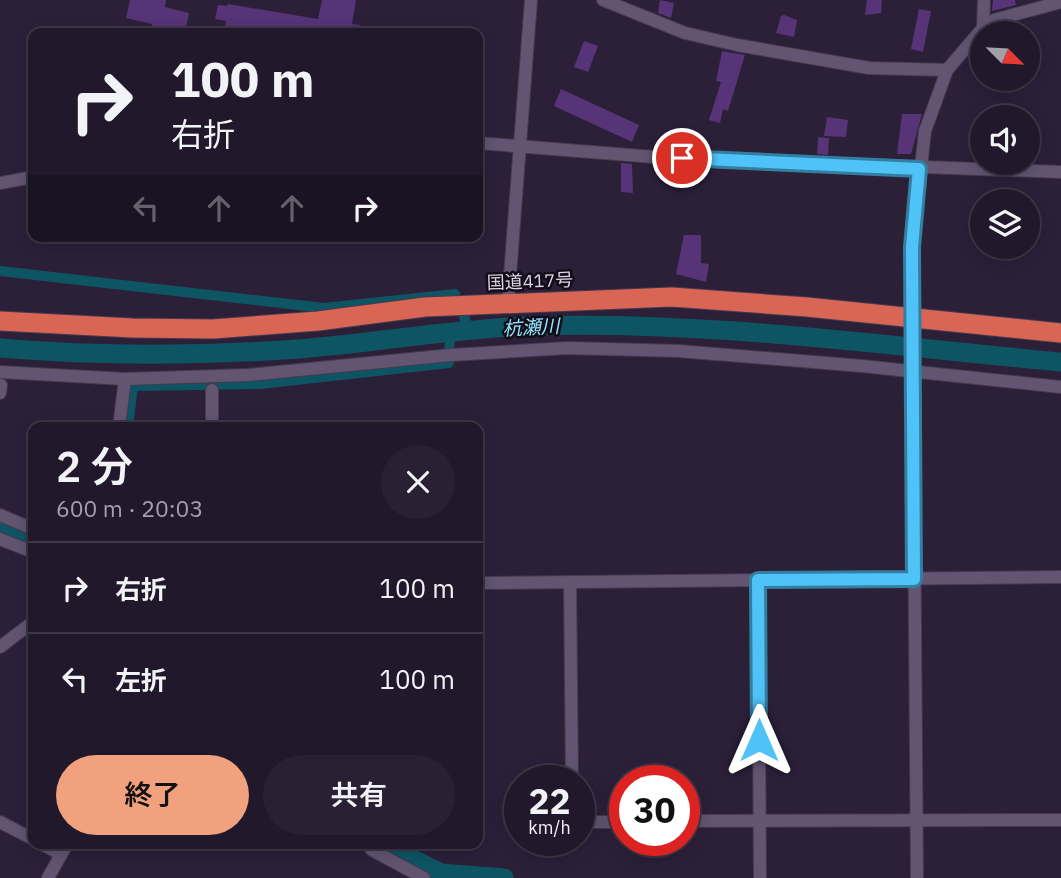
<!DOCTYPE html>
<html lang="ja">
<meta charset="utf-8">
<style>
:root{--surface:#21182b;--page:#292133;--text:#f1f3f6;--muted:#a2a0a9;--line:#3e3747;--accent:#f2a17e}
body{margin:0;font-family:"IBM Plex Sans","Noto Sans JP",sans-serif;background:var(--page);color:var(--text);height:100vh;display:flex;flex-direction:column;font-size:26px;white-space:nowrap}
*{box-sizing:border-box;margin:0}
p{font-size:23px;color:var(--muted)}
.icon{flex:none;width:38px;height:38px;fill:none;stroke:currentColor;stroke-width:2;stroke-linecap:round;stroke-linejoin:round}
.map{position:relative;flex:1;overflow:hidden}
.details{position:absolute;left:28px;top:422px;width:455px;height:427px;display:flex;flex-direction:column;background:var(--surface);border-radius:14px;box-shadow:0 4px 18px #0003,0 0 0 2px var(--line)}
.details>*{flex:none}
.top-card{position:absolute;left:28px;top:28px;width:455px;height:214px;border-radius:14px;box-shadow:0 4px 18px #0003,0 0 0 2px var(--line);background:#21182b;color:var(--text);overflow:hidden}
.needle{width:46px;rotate:114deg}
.fabs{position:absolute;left:970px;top:21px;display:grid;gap:14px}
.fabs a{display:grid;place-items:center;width:70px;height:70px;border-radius:50%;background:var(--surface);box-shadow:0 4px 18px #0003,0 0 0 2px var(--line);font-size:35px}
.speed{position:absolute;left:504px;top:765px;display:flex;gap:14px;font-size:35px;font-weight:700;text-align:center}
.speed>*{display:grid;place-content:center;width:91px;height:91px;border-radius:50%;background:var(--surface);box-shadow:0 4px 18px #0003,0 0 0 2px var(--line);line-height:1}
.speed small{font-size:18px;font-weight:400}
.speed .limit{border:10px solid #d22;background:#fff;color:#111}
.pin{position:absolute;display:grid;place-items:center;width:60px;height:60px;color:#fff;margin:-30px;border:4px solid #fff;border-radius:50%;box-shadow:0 2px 7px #0007}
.me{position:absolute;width:77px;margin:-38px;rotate:0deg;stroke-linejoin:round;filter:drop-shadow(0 0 5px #0008)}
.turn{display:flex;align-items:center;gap:24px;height:147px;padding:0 28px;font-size:32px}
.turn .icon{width:91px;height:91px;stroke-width:2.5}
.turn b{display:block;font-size:49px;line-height:60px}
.lanes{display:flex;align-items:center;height:66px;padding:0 28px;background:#0003;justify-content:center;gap:35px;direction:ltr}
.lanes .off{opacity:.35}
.round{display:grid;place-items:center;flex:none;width:74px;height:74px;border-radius:37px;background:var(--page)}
.summary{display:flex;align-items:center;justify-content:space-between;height:119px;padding:0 28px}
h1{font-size:42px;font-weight:600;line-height:52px}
.button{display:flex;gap:14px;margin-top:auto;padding:14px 28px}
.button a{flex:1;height:80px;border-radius:42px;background:var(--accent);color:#111;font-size:28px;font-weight:600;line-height:80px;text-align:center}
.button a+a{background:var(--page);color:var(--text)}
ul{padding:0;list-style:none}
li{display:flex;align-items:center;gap:21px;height:91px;padding:0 28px;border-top:2px solid var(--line)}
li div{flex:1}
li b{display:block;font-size:26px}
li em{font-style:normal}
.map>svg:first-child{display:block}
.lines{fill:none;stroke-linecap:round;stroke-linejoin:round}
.canal{stroke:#0e5564;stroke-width:10}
.river{stroke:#0e5564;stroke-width:19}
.building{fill:#573377}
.minor-casing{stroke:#453a4f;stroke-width:14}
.highway-casing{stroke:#453a4f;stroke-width:21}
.minor{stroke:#635572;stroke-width:12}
.highway{stroke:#d96555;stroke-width:19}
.route-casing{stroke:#337fa1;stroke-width:18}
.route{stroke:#4fc3f7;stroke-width:12}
.labels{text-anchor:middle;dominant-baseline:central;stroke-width:5;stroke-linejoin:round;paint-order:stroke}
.street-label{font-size:18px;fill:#dcd4e5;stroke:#120d18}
.water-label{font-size:19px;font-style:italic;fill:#92e5fc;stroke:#120d18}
</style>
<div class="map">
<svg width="1061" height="878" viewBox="0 0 1061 878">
<rect width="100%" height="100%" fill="#2c2039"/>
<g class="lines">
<g class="canal">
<path d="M0,271L324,308L455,294"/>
<path d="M464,316L468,331"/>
<path d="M449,350L451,333"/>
<path d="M128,427L133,386L260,384L449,363"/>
</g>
<g class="river">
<path d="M0,348C94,356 189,356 283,350C365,345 446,329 528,326C706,320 884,346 1061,362"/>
<path d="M0,529L33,542"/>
<path d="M383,844L441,873L504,878"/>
</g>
</g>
<g class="building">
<path d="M130,0H166L165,7L189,13L185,33H150L152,24L126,18Z"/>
<path d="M322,0H356L352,24L360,25L359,33H266L225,26L226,21L215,19L218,5L227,6L228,4L318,19Z"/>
<path d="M660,0L674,3L671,18L658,13Z"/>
<path d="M867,0H882L881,13L865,15Z"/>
<path d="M993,0H1015L1016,5L992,11Z"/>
<path d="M919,9L931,11L923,52L911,49Z"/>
<path d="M784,15L797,20L794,37L776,33L781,16Z"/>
<path d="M584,41L598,46L588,72L574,67Z"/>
<path d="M722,51L745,55L728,111L723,109L720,123L709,120L721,82L716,81Z"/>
<path d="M561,89L639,125L632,142L554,106Z"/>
<path d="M902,114H922L911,154H897Z"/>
<path d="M827,117L848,120L846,137L824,136Z"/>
<path d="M818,137L829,138L828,155L817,154Z"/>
<path d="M621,163L632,164L633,193L621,192Z"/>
<path d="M684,235H701V263L709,264L706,282L676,274Z"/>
</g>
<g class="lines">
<g class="minor-casing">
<g id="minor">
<path d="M603,0L685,33L737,45L869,68L947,70"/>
<path d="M983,28L984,0"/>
<path d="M478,143L654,157L1061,172"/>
<path d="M0,183L33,177"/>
<path d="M508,302L531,0"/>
<path d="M0,372L125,379L248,375L451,355L568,348L679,351L862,366L1061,387"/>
<path d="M212,390V427"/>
<path d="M0,393L1,385"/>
<path d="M119,427L125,379"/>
<path d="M0,515L33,529"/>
<path d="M0,539L33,552"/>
<path d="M758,580L760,878"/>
<path d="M570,582L572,780"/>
<path d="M478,583L1061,577"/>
<path d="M0,647L33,622"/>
<path d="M684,821L1061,820"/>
<path d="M0,822L33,839"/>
<path d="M579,822H625"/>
<path d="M41,844L61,854"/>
<path d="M367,844L372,850L424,878"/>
<path d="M48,878L67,844"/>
<path d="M917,878L912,247L925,131L947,70L983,28L994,20L1061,2"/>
</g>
</g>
<g class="highway-casing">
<path id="highway" d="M0,321L132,328L213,329L318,321L425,307L672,297L807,307L1061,333"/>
</g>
<use href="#minor" class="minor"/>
<use href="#highway" class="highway"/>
</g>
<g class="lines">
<g class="route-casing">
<path id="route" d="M682,158L919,169L912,247L914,579L758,580L759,740"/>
</g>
<use href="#route" class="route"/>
</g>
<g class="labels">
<g class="street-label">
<text transform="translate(530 281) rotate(-2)">国道417号</text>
</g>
<g class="water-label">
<text transform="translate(531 327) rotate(-3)">杭瀬川</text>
</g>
</g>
</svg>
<div class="fabs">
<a><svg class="needle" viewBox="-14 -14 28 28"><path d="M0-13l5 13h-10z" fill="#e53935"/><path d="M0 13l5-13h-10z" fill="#a2a0a9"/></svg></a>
<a><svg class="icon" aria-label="sound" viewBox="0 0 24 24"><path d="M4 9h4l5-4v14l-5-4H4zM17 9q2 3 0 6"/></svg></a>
<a><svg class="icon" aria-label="layers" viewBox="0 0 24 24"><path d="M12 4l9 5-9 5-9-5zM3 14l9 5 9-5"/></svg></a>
</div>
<div class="speed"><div>22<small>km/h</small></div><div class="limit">30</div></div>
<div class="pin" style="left:682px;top:158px;background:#d93025"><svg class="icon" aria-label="arrive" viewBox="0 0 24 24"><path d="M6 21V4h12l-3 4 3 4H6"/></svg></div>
<svg class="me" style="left:759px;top:740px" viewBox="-20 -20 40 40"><path d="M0-17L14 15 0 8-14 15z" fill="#4fc3f7" stroke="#fff" stroke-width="4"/></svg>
<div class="top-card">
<div class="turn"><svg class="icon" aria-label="right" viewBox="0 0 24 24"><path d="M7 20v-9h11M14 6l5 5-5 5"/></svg><div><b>100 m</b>右折</div></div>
<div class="lanes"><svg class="icon off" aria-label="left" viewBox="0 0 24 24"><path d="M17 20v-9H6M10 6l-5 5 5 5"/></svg><svg class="icon off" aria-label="ahead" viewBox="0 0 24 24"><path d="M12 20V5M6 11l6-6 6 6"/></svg><svg class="icon off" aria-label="ahead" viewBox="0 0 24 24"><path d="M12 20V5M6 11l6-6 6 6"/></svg><svg class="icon" aria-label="right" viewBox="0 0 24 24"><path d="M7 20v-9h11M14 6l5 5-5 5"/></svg></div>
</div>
<section class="details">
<div class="summary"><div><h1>2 分</h1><p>600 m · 20:03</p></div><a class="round"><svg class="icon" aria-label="close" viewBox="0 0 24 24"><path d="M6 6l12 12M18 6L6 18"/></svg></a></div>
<ul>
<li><svg class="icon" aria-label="right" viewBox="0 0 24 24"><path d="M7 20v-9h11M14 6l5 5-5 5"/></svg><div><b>右折</b></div><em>100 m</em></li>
<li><svg class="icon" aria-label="left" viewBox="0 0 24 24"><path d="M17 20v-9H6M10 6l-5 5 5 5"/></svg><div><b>左折</b></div><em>100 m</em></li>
</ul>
<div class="button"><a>終了</a><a>共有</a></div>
</section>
</div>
